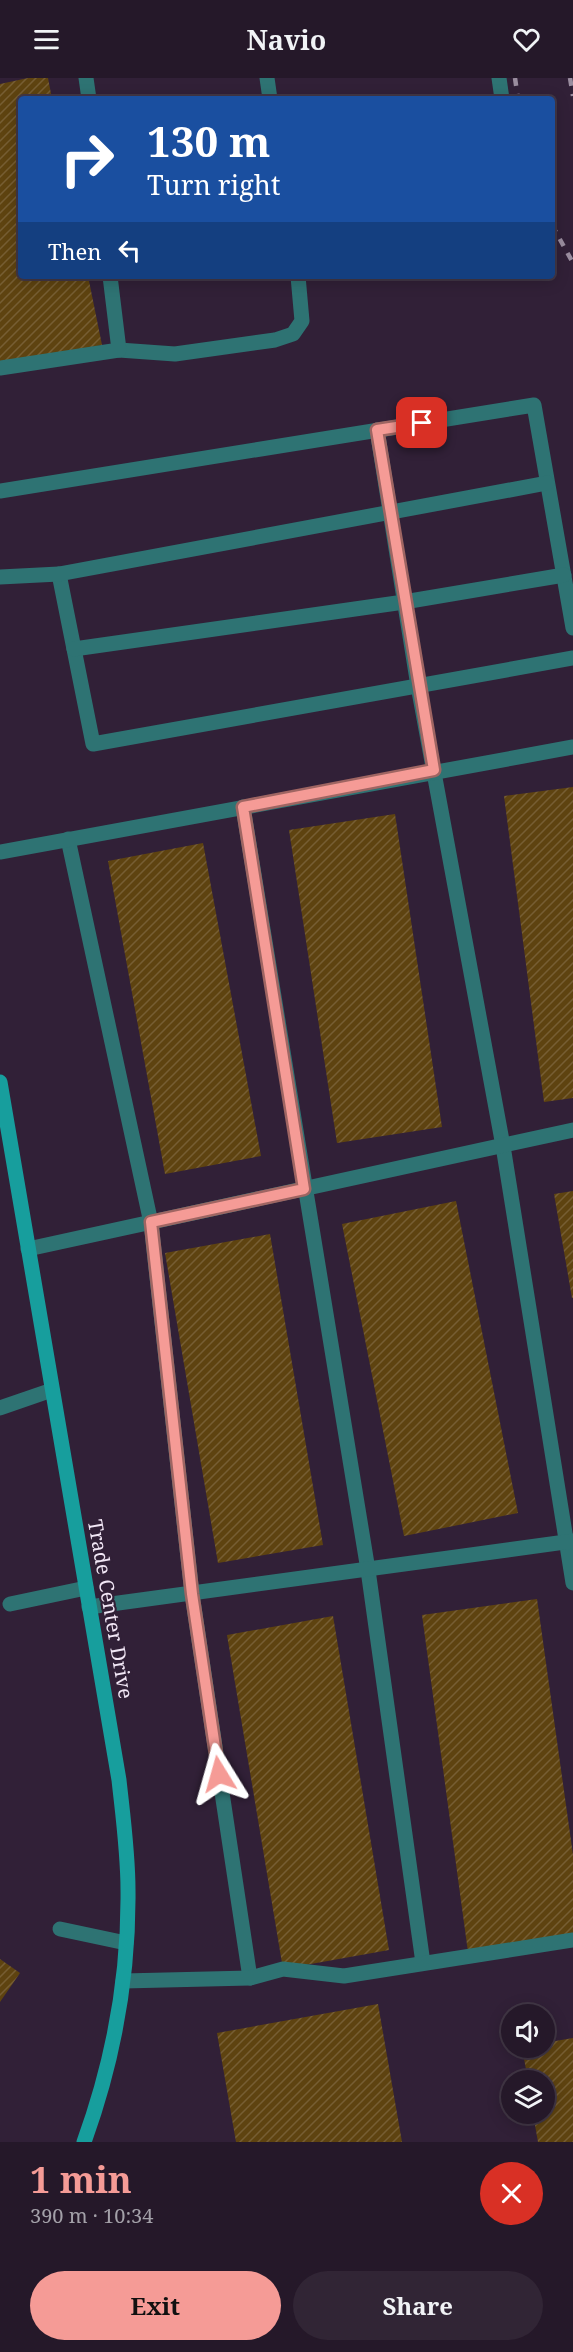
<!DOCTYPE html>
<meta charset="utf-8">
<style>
:root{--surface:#251829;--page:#312535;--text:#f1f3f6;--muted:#a3a0a8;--line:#423746;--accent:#f59b96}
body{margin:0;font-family:"Noto Serif",serif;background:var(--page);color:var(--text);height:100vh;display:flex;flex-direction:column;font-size:22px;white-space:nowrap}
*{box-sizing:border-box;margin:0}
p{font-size:20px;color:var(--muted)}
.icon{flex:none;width:33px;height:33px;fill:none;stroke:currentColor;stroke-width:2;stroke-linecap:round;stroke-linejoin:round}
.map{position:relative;height:2064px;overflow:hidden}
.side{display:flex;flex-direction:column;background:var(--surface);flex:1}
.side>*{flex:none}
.hud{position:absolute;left:18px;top:18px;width:537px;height:183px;border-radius:6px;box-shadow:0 3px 15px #0003,0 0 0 2px var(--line);background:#1a4fa0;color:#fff;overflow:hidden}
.controls{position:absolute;left:501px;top:1926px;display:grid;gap:12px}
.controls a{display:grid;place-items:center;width:54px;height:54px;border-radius:50%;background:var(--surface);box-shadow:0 3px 15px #0003,0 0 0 2px var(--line);font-size:30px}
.pin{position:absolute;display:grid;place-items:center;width:51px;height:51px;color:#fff;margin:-26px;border-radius:12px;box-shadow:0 3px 9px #0006}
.me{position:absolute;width:66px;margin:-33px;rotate:352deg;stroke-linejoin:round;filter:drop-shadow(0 0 4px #0008)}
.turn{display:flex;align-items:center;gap:21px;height:126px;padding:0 30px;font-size:27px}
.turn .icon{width:78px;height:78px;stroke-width:2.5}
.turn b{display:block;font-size:42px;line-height:51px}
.then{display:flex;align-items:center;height:57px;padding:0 30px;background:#0003;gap:12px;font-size:22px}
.round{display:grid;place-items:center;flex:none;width:63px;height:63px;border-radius:32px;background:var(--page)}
.overview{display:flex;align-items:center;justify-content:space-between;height:102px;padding:0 30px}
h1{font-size:36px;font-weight:700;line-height:45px;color:var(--accent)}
.primary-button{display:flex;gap:12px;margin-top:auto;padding:12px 30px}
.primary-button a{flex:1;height:69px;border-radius:36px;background:var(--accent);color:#111;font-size:24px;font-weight:700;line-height:69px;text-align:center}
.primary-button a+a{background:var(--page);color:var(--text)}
header{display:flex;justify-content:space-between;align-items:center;height:78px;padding:0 30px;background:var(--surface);font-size:27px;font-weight:700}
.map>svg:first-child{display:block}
.building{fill:url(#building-hatch)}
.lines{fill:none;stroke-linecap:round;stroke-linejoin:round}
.lane{stroke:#2e7373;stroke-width:15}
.secondary{stroke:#179e9d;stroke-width:15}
.rail{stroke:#9a8d9f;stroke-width:4.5;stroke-dasharray:8 8;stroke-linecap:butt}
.route-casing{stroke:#9f6562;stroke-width:15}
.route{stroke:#f59b96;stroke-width:10}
.labels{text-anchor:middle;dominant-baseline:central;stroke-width:4.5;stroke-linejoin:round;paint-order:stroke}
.street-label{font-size:20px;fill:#f2e7f6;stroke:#312037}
</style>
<header><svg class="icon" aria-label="menu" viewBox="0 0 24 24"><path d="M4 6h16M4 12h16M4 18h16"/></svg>Navio<svg class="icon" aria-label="heart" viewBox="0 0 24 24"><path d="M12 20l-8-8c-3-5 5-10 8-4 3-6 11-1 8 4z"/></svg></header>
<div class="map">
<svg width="573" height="2064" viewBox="0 0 573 2064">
<defs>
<pattern id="building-hatch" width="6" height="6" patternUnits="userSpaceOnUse" patternTransform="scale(1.5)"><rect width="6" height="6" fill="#5e4310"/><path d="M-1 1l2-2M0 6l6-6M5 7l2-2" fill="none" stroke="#765e33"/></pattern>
</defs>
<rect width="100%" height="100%" fill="#312037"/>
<g class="building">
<path d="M28,0H48L52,21H21V198H88L102,267L0,288V6Z"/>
<path d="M573,709V1020L544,1024L504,718Z"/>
<path d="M395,736L442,1049L337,1065L289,752Z"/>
<path d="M203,765L261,1078L165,1096L108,783Z"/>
<path d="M573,1113V1220H572L554,1116Z"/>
<path d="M456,1123L518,1435L404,1458L342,1146Z"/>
<path d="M270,1156L323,1467L218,1485L165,1175Z"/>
<path d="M537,1521L573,1777V1859L468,1874L422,1537Z"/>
<path d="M333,1538L389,1872L283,1891L227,1557Z"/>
<path d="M0,1881L20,1895L0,1924Z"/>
<path d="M378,1926L402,2064H236L217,1955Z"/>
<path d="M573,1960V2064H538L533,2036H544V2002H528L522,1970H544V1965Z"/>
</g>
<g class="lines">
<g class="lane">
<path d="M86,0L89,21"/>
<path d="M267,0L270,21"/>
<path d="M499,0L502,21"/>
<path d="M119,272L175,276L275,262L293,256L302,243L298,198"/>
<path d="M0,290L119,272L110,198"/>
<path d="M377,352L418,608L503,1068L573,1505"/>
<path d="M0,413L534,327L573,550"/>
<path d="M59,496L93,666L573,580"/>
<path d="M0,499L59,496L547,405"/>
<path d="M74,571L404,524L564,497"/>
<path d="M243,729L368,1492L423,1885"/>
<path d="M68,761L151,1145L192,1516L250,1900"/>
<path d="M0,774L573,669"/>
<path d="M28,1171L573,1052"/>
<path d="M0,1330L52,1312"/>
<path d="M10,1526L86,1510"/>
<path d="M89,1529L573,1463"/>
<path d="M60,1851L126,1865"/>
<path d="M123,1903L250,1900L283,1891L344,1898L573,1862"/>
</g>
<path class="secondary" d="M0,1004L119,1702C123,1739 128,1775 128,1812C129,1897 113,1984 84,2064"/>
<g class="rail">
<path d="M515,0L518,21"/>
<path d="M570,0L573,18"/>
<path d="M552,147L573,185"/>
</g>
</g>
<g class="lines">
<g class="route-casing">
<path id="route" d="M219,1696L192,1516L151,1144L304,1111L243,729L434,692L377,352L422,345"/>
</g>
<use href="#route" class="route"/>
</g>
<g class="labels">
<g class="street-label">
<text transform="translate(111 1531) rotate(80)">Trade Center Drive</text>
</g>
</g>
</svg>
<div class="controls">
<a><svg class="icon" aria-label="sound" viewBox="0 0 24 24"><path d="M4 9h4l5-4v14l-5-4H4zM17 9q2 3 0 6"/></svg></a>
<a><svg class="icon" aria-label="layers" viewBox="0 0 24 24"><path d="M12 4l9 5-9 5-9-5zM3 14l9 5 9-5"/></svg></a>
</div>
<div class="pin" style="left:422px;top:345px;background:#d93025"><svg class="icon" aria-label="arrive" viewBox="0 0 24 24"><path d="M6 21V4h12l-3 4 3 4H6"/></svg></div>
<svg class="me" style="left:219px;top:1696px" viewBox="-20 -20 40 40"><path d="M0-17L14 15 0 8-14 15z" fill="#f59b96" stroke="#fff" stroke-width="4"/></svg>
<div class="hud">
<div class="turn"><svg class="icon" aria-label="right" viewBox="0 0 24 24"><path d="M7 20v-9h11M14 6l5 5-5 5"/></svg><div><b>130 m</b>Turn right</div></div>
<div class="then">Then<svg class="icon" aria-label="left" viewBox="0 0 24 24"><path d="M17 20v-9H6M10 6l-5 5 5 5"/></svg></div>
</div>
</div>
<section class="side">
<div class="overview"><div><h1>1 min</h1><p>390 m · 10:34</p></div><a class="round" style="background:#d93025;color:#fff"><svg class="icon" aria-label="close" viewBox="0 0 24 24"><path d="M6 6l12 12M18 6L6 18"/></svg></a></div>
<div class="primary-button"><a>Exit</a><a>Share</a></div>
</section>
